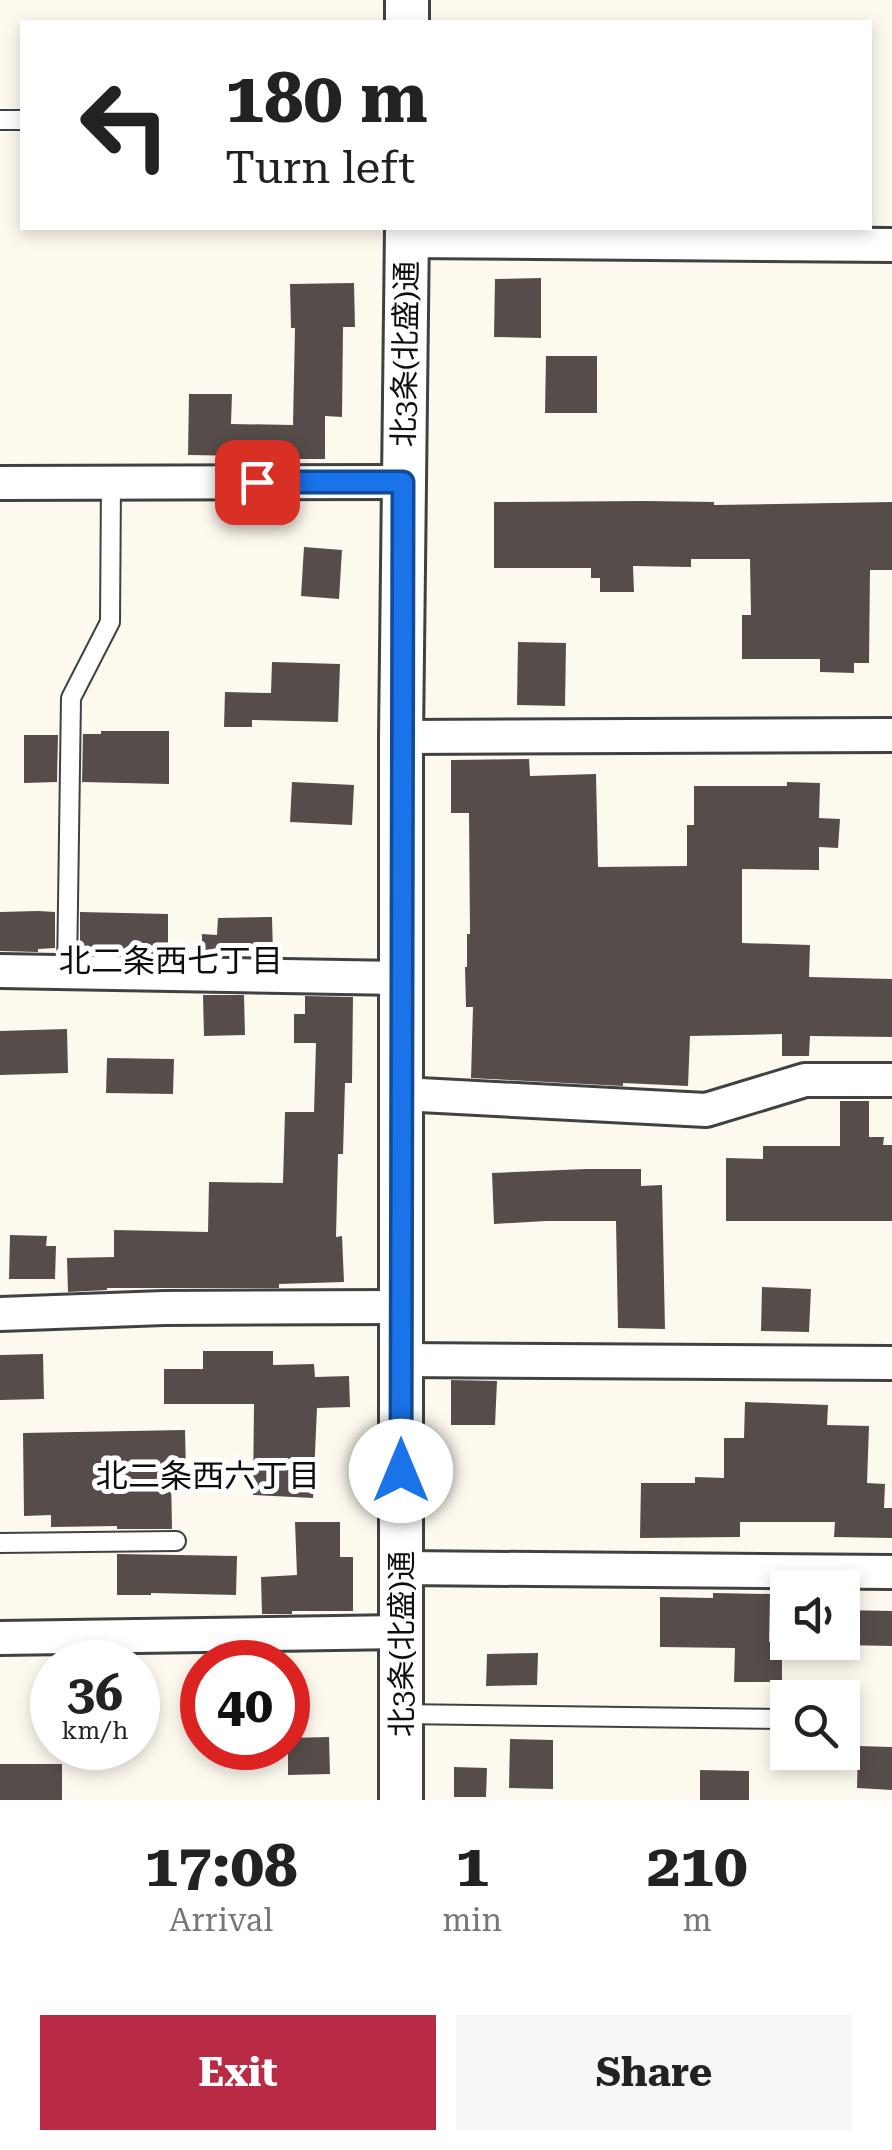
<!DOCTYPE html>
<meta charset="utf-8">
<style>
:root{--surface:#fff;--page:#f6f6f6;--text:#222;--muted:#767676;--accent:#b92a45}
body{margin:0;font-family:"Roboto Serif","Noto Sans JP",serif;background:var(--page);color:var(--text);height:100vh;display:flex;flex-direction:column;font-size:38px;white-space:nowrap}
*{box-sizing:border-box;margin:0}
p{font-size:32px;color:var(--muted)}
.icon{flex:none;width:55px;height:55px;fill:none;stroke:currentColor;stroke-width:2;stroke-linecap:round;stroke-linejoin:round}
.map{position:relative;height:1800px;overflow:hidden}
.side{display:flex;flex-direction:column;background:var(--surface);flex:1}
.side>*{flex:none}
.banner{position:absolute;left:20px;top:20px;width:852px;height:210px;border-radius:0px;box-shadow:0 5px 15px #0003;background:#fff;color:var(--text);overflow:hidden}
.fabs{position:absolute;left:770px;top:1570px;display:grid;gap:20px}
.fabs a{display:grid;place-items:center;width:90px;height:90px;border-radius:0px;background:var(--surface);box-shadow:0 5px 15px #0003;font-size:50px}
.speed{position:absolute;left:30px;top:1640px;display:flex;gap:20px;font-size:50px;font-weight:700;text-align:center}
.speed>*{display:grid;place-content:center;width:130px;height:130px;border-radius:50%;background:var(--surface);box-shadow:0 5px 15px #0003;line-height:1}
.speed small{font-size:25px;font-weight:400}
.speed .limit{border:15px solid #d22;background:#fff;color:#111}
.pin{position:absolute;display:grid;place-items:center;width:85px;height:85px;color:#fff;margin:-42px;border-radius:20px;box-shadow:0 5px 15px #0006}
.me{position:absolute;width:110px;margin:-55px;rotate:0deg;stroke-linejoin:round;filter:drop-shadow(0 0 8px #0008)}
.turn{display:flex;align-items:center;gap:35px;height:210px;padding:0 40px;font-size:45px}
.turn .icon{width:130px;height:130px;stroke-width:2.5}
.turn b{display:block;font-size:70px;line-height:85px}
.eta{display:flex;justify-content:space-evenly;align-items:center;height:170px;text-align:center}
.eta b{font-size:60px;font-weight:700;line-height:70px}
.button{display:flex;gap:20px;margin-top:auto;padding:20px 40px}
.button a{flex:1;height:115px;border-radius:0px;background:var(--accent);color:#fff;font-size:40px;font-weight:700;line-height:115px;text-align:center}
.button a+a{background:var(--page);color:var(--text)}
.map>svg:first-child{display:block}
.building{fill:#564d4a}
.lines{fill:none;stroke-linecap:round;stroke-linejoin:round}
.service-casing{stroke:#414141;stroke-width:22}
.minor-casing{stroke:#414141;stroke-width:38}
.tertiary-casing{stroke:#414141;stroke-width:48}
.service{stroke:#fff;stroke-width:18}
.minor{stroke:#fff;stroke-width:32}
.tertiary{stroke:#fff;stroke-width:42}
.route-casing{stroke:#114b97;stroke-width:25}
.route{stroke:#1a73e8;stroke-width:18}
.labels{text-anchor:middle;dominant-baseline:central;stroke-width:10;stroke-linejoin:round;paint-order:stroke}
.street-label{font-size:30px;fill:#0e0e0e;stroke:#fff}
.neighbourhood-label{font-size:32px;fill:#0e0e0e;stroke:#fff}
</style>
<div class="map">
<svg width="892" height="1800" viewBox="0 0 892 1800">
<rect width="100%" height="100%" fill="#fef9ef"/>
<g class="building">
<path d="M541,278V338L494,337L495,279Z"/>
<path d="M354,283L355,327H343L342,417L325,416V459H252V456L188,455L189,394H232L231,424L293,425L295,328H291L290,284Z"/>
<path d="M546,356H597V413H545Z"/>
<path d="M645,501L714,502V505L892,502V570H870L869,663H854V673L820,672V659H742V615H751L750,559H691V567L633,566L634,592H600V578H591V568H494V502Z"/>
<path d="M304,547L342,550L339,599L301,596Z"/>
<path d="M518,642L566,643L565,706L517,705Z"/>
<path d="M272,662L340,664L338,722L252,720V727H224L225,692L271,693Z"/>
<path d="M101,731H169V784L82,782L83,734H101Z"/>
<path d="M24,735H58L57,782L24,783Z"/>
<path d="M529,759L530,776L596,774L598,867L687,866V825H694V786H787V782L820,783L819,818L840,819L838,848L819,847V870L742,869V943L810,945L809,977L892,979V1037L810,1036L809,1056H782V1034L690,1036L688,1086L623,1083V1086L471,1078L473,1007H466L465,967H467V934H470L469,813H451V760Z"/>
<path d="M292,782L354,785L352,825L290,822Z"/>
<path d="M38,911L55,912V948L38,949V952L0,951V912Z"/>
<path d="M80,912L168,914V954L97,953V947L80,948Z"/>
<path d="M272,917L273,955H202V934L217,935L218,918Z"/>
<path d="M203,995H244L245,1035L204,1036Z"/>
<path d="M305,996L353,997L352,1083H345L343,1154H338L336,1237L342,1236L344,1282L279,1284V1288H107V1290L68,1292L67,1258L114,1257V1230L208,1232L209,1182L283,1183L285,1112H314L316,1043H294V1014H305Z"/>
<path d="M67,1029L68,1073L0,1075V1031Z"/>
<path d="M107,1058L174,1059L173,1094L106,1093Z"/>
<path d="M840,1101H869V1137H884L883,1145H892V1221H726V1158L763,1159V1146H840Z"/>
<path d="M586,1169H641V1186L662,1185L665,1329L618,1328L616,1221H546L494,1224L492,1173Z"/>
<path d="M10,1235L47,1236L46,1246H56L55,1279H9Z"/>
<path d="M762,1287L811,1289L809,1332L761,1331Z"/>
<path d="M203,1351H273V1365L314,1364L315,1377L349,1376L350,1407L317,1408L313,1498L253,1495L254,1404H164V1369H203Z"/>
<path d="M43,1354L44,1399L0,1400V1355Z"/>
<path d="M451,1380L497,1381L495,1425H451Z"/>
<path d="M745,1402L828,1405L827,1425L869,1426L867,1483L885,1484L884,1508H892V1538L834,1537L835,1522H740V1537L640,1538L641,1483H695V1477L724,1478V1438H744Z"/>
<path d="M185,1430L186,1472H171L172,1529H117V1526L51,1527V1515L24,1516L23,1433Z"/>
<path d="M295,1522H340V1557H353V1611H292V1614H262L261,1577L297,1575Z"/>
<path d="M117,1554L237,1556L236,1595L151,1593V1595H117Z"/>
<path d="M713,1593L770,1594L769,1642H782V1682H734L735,1648L660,1647V1597L713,1598Z"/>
<path d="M842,1610L892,1611V1646L842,1645Z"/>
<path d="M538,1653L537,1685L486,1686L487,1654Z"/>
<path d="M329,1737L330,1774L288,1775V1738Z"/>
<path d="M510,1739L553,1740V1789L509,1788Z"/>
<path d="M858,1746L892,1747V1790L857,1788Z"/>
<rect x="0" y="1764" width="62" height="36"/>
<path d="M454,1767L487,1768L486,1797H454Z"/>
<path d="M700,1770L749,1771V1800H700Z"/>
</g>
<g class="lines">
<g class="service-casing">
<g id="service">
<path d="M0,120H22"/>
<path d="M67,972L71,698L110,622L111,483"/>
<path d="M0,1543L176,1541"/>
<path d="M401,1714L788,1719"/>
</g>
</g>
<g class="minor-casing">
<g id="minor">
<path d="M407,241L892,245"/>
<path d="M0,483L403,482"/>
<path d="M401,737L892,735"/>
<path d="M0,971L401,978"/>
<path d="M401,1094L706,1110L805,1080H892"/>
<path d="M0,1314L164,1308L400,1307"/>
<path d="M400,1360L892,1363"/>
<path d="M401,1568L892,1572"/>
<path d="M0,1638L401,1632"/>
</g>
</g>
<g class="tertiary-casing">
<g id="tertiary">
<path d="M407,22V0"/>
<path d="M401,1800V737L407,228"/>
</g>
</g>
<use href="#service" class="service"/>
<use href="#minor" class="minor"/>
<use href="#tertiary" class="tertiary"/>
</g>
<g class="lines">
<g class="route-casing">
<path id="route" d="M257,482H403L401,1471"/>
</g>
<use href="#route" class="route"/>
</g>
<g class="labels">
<g class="street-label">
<text transform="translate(405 354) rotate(-89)">北3条(北盛)通</text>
<text transform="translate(401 1644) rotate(-90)">北3条(北盛)通</text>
</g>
<g class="neighbourhood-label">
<text x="171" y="961">北二条西七丁目</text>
<text x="208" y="1476">北二条西六丁目</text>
</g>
</g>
</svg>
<div class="fabs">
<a><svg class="icon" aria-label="sound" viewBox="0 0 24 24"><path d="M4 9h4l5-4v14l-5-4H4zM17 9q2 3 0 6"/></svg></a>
<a><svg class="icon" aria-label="search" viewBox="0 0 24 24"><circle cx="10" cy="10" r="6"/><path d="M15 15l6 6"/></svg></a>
</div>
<div class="speed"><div>36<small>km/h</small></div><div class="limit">40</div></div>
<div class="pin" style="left:257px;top:482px;background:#d93025"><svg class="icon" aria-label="arrive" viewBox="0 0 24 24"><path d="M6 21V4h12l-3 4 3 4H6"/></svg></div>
<svg class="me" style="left:401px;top:1471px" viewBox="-20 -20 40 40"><circle r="19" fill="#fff"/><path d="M0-13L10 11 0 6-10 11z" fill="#1a73e8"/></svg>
<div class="banner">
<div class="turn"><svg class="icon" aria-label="left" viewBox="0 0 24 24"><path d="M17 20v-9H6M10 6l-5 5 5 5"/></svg><div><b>180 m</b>Turn left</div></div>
</div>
</div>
<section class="side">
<div class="eta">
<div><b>17:08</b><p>Arrival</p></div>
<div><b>1</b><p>min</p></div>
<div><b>210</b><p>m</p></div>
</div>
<div class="button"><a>Exit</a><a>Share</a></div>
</section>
